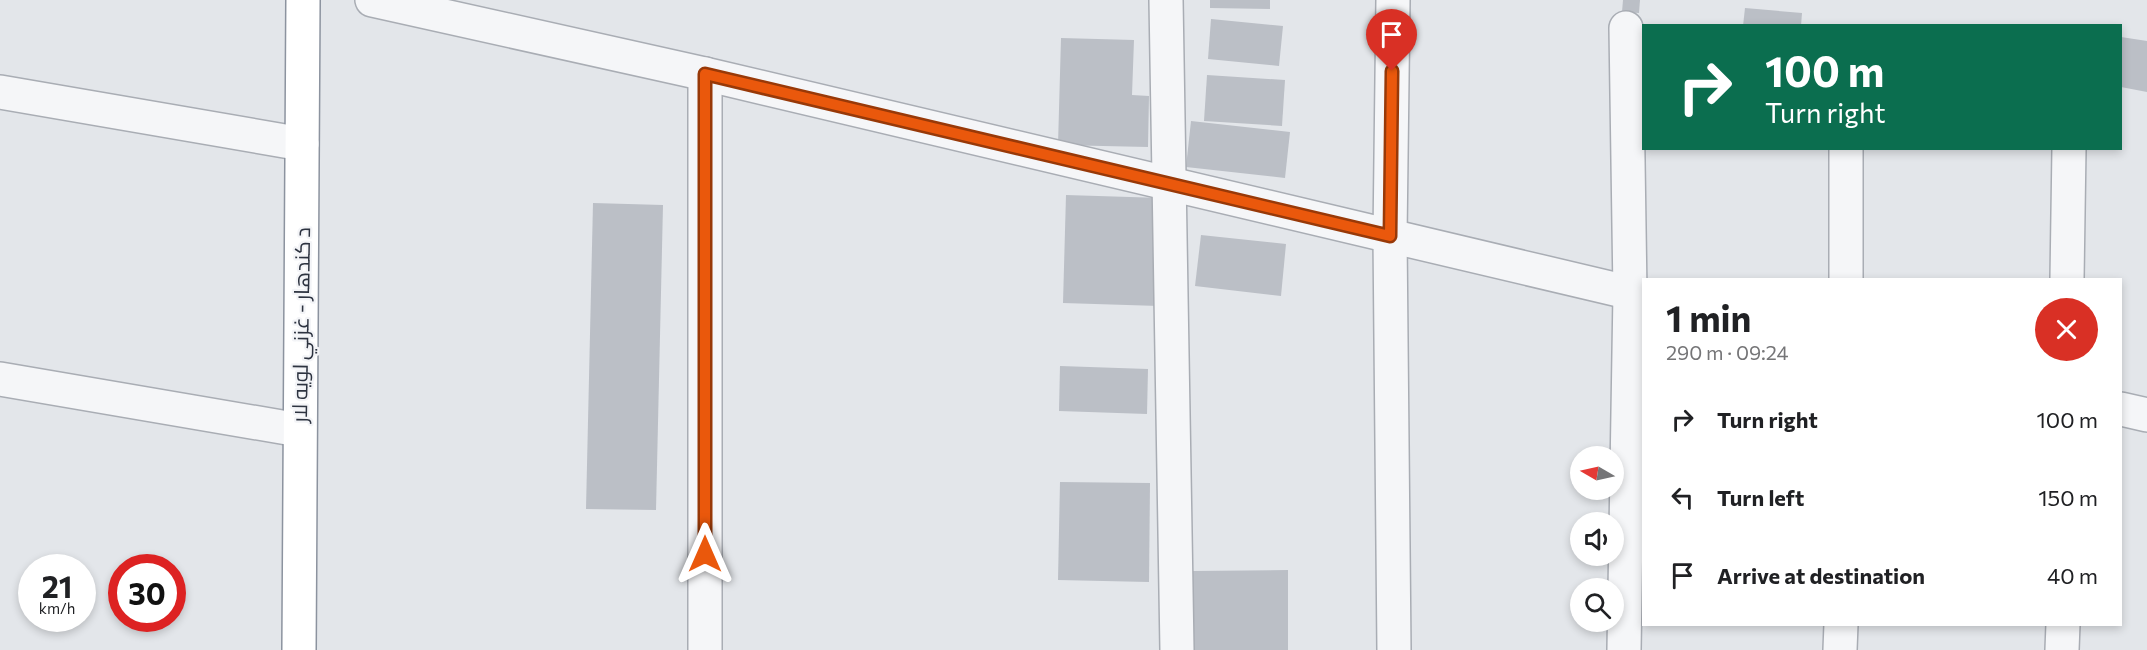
<!DOCTYPE html>
<meta charset="utf-8">
<style>
:root{--surface:#fff;--page:#f6f6f6;--text:#202124;--muted:#757577}
body{margin:0;font-family:Commissioner,Cairo,sans-serif;background:var(--page);color:var(--text);height:100vh;display:flex;flex-direction:column;font-size:22px;white-space:nowrap}
*{box-sizing:border-box;margin:0}
p{font-size:20px;color:var(--muted)}
.icon{flex:none;width:33px;height:33px;fill:none;stroke:currentColor;stroke-width:2;stroke-linecap:round;stroke-linejoin:round}
.map{position:relative;flex:1;overflow:hidden}
.details{position:absolute;left:1642px;top:278px;width:480px;height:348px;display:flex;flex-direction:column;background:var(--surface);border-radius:0px;box-shadow:0 3px 9px #0003}
.details>*{flex:none}
.hud{position:absolute;left:1642px;top:24px;width:480px;height:126px;border-radius:0px;box-shadow:0 3px 9px #0003;background:#0b6e4f;color:#fff;overflow:hidden}
.needle{width:39px;rotate:279deg}
.controls{position:absolute;left:1570px;top:446px;display:grid;gap:12px}
.controls a{display:grid;place-items:center;width:54px;height:54px;border-radius:50%;background:var(--surface);box-shadow:0 3px 9px #0003;font-size:30px}
.speed{position:absolute;left:18px;top:554px;display:flex;gap:12px;font-size:30px;font-weight:700;text-align:center}
.speed>*{display:grid;place-content:center;width:78px;height:78px;border-radius:50%;background:var(--surface);box-shadow:0 3px 9px #0003;line-height:1}
.speed small{font-size:15px;font-weight:400}
.speed .limit{border:9px solid #d22;background:#fff;color:#111}
.pin{position:absolute;display:grid;place-items:center;width:51px;height:51px;color:#fff;margin:-62px -26px;border-radius:50% 50% 50% 0;rotate:-45deg;box-shadow:0 0 6px #0007}
.pin .icon{rotate:45deg}
.me{position:absolute;width:66px;margin:-33px;rotate:0deg;stroke-linejoin:round;filter:drop-shadow(0 0 4px #0008)}
.turn{display:flex;align-items:center;gap:21px;height:126px;padding:0 24px;font-size:27px}
.turn .icon{width:78px;height:78px;stroke-width:2.5}
.turn b{display:block;font-size:42px;line-height:51px}
.round{display:grid;place-items:center;flex:none;width:63px;height:63px;border-radius:32px;background:var(--page)}
.overview{display:flex;align-items:center;justify-content:space-between;height:102px;padding:0 24px}
h1{font-size:36px;font-weight:700;line-height:45px}
ul{padding:0;list-style:none}
li{display:flex;align-items:center;gap:18px;height:78px;padding:0 24px}
li div{flex:1}
li b{display:block;font-size:22px}
li em{font-style:normal}
.map>svg:first-child{display:block}
.building{fill:#bbbfc6}
.lines{fill:none;stroke-linecap:round;stroke-linejoin:round}
.minor-casing{stroke:#a9adb4;stroke-width:36}
.highway-casing{stroke:#8c939f;stroke-width:36}
.minor{stroke:#f5f6f8;stroke-width:33}
.highway{stroke:#fff;stroke-width:33}
.route-casing{stroke:#983908;stroke-width:15}
.route{stroke:#ea580c;stroke-width:10}
.labels{text-anchor:middle;dominant-baseline:central;stroke-width:4.5;stroke-linejoin:round;paint-order:stroke}
.street-label{font-size:21px;fill:#2d3340;stroke:#f3f4f7}
</style>
<div class="map">
<svg width="2147" height="650" viewBox="0 0 2147 650">
<rect width="100%" height="100%" fill="#e3e6ea"/>
<g class="building">
<path d="M1210,0H1270V9L1210,8Z"/>
<path d="M1623,0H1640L1639,13L1622,12Z"/>
<path d="M1745,8L1802,13L1801,26H1743Z"/>
<path d="M1211,19L1283,26L1279,66L1208,59Z"/>
<path d="M2121,37L2147,41V92L2121,87Z"/>
<path d="M1061,38L1134,40L1132,95L1149,96L1148,147L1058,145Z"/>
<path d="M1207,75L1285,80L1282,126L1204,121Z"/>
<path d="M1191,121L1290,132L1285,178L1186,167Z"/>
<path d="M1066,195L1162,198L1159,306L1063,303Z"/>
<path d="M593,203L663,205L656,510L586,509Z"/>
<path d="M1201,235L1286,244L1281,296L1195,286Z"/>
<path d="M1060,366L1148,369L1147,414L1059,411Z"/>
<path d="M1060,482L1150,483L1149,582L1058,580Z"/>
<path d="M1288,570V650H1193V571Z"/>
</g>
<g class="lines">
<g class="minor-casing">
<g id="minor">
<path d="M372,0L705,74L1644,296"/>
<path d="M1166,0L1177,650"/>
<path d="M1393,0L1390,236L1394,650"/>
<path d="M705,74V650"/>
<path d="M0,92L302,144"/>
<path d="M1846,279V148"/>
<path d="M2067,279L2069,148"/>
<path d="M0,379L299,430"/>
<path d="M2121,409L2147,415"/>
<path d="M1624,650L1630,293L1626,28"/>
<path d="M1840,650L1841,624"/>
<path d="M2062,650L2063,624"/>
</g>
</g>
<g class="highway-casing">
<path id="highway" d="M299,650L303,0"/>
</g>
<use href="#minor" class="minor"/>
<use href="#highway" class="highway"/>
</g>
<g class="lines">
<g class="route-casing">
<path id="route" d="M705,554V74L1390,236L1392,71"/>
</g>
<use href="#route" class="route"/>
</g>
<g class="labels">
<g class="street-label">
<text transform="translate(300 325) rotate(-89)">د کندهار - غزني لويه لار</text>
</g>
</g>
</svg>
<div class="controls">
<a><svg class="needle" viewBox="-14 -14 28 28"><path d="M0-13l5 13h-10z" fill="#e53935"/><path d="M0 13l5-13h-10z" fill="#757577"/></svg></a>
<a><svg class="icon" aria-label="sound" viewBox="0 0 24 24"><path d="M4 9h4l5-4v14l-5-4H4zM17 9q2 3 0 6"/></svg></a>
<a><svg class="icon" aria-label="search" viewBox="0 0 24 24"><circle cx="10" cy="10" r="6"/><path d="M15 15l6 6"/></svg></a>
</div>
<div class="speed"><div>21<small>km/h</small></div><div class="limit">30</div></div>
<div class="pin" style="left:1392px;top:71px;background:#d93025"><svg class="icon" aria-label="arrive" viewBox="0 0 24 24"><path d="M6 21V4h12l-3 4 3 4H6"/></svg></div>
<svg class="me" style="left:705px;top:554px" viewBox="-20 -20 40 40"><path d="M0-17L14 15 0 8-14 15z" fill="#ea580c" stroke="#fff" stroke-width="4"/></svg>
<div class="hud">
<div class="turn"><svg class="icon" aria-label="right" viewBox="0 0 24 24"><path d="M7 20v-9h11M14 6l5 5-5 5"/></svg><div><b>100 m</b>Turn right</div></div>
</div>
<section class="details">
<div class="overview"><div><h1>1 min</h1><p>290 m · 09:24</p></div><a class="round" style="background:#d93025;color:#fff"><svg class="icon" aria-label="close" viewBox="0 0 24 24"><path d="M6 6l12 12M18 6L6 18"/></svg></a></div>
<ul>
<li><svg class="icon" aria-label="right" viewBox="0 0 24 24"><path d="M7 20v-9h11M14 6l5 5-5 5"/></svg><div><b>Turn right</b></div><em>100 m</em></li>
<li><svg class="icon" aria-label="left" viewBox="0 0 24 24"><path d="M17 20v-9H6M10 6l-5 5 5 5"/></svg><div><b>Turn left</b></div><em>150 m</em></li>
<li><svg class="icon" aria-label="arrive" viewBox="0 0 24 24"><path d="M6 21V4h12l-3 4 3 4H6"/></svg><div><b>Arrive at destination</b></div><em>40 m</em></li>
</ul>
</section>
</div>
